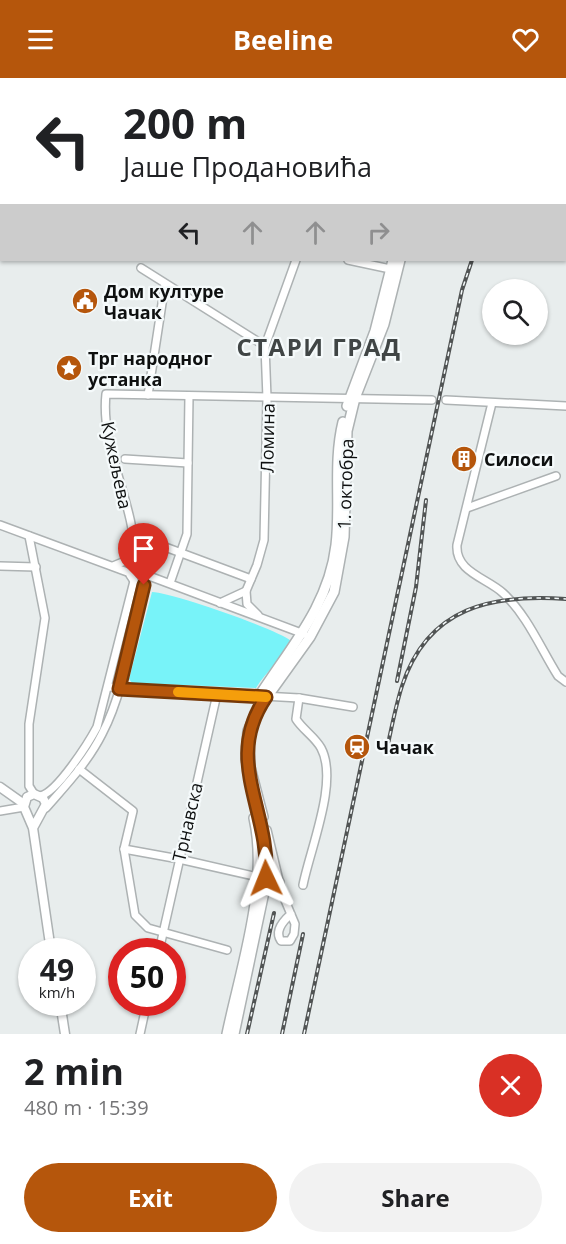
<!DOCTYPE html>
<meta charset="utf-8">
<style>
:root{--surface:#fff;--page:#f2f2f2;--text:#202124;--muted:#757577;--accent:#b5560c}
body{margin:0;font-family:"Open Sans",sans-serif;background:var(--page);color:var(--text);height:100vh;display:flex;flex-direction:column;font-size:22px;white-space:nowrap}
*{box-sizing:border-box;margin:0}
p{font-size:20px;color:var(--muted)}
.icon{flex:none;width:33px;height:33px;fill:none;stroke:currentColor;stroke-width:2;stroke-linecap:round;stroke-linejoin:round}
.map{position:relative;height:956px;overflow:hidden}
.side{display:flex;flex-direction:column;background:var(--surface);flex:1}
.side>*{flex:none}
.guide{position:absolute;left:0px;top:0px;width:567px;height:183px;box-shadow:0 2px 4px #0004;background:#fff;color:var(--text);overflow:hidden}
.controls{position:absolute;left:482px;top:201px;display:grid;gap:12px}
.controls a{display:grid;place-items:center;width:66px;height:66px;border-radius:50%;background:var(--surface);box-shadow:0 2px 4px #0004;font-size:30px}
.speed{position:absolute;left:18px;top:860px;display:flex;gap:12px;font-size:30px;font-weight:700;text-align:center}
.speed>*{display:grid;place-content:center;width:78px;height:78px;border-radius:50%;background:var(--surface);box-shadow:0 2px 4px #0004;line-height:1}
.speed small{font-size:15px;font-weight:400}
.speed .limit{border:9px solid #d22;background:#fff;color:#111}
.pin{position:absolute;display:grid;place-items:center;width:51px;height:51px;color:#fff;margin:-62px -26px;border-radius:50% 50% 50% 0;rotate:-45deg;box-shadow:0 0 6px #0007}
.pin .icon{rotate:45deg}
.me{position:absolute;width:66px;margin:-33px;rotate:358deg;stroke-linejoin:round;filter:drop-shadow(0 0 4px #0008)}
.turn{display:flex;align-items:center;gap:21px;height:126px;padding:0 24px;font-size:27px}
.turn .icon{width:78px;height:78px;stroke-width:2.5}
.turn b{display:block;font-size:42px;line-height:51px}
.lanes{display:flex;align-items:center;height:57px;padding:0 24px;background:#0003;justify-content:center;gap:30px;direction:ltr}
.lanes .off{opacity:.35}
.round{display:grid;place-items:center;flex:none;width:63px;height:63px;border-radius:32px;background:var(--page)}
.headline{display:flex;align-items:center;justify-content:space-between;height:102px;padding:0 24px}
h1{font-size:36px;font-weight:700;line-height:45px}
.action{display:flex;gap:12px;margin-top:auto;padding:12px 24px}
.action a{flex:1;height:69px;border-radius:36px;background:var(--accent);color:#fff;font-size:24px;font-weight:700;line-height:69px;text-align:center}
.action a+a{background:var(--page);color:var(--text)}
header{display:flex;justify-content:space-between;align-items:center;height:78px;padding:0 24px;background:var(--accent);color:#fff;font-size:27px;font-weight:700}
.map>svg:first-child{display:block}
.green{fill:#78f3f9}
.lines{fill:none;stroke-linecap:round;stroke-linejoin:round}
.minor-casing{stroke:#adb2b3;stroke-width:10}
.tertiary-casing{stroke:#adb2b3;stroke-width:11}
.secondary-casing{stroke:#adb2b3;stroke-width:12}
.minor{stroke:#fff;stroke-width:7}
.tertiary{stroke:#fff;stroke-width:8}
.secondary{stroke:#fff;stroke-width:9}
.rail-casing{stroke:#515454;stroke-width:4}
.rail{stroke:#f5fafb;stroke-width:1.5;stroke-dasharray:4.5;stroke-linecap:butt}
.route-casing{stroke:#763808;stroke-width:15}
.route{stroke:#b5560c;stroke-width:10}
.slow{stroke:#f59e0b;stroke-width:10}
.labels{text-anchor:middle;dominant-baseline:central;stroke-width:4.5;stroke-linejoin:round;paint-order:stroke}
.poi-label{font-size:18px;font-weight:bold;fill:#0e1010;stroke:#f5fafb;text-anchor:start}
.street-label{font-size:18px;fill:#0e1010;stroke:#f5fafb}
.district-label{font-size:24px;font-weight:bold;letter-spacing:1.5px;fill:#404545;stroke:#f5fafb}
</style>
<header><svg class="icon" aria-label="menu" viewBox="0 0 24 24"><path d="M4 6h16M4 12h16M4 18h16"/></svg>Beeline<svg class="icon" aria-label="heart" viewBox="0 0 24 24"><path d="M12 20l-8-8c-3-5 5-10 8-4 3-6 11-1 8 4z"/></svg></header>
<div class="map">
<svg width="566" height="956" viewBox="0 0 566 956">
<rect width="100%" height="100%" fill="#e8eded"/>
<path class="green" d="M152,514C170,514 280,552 291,563C285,579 266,593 256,610L132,605L129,601Z"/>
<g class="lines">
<g class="minor-casing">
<g id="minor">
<path d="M107,0L108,2"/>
<path d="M234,0L235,2"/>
<path d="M291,2L299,0"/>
<path d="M359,2L360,0"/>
<path d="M0,108L2,112"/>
<path d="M348,182L395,192"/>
<path d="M141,190L265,268"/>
<path d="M148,317L165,206"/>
<path d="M446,322L566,328"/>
<path d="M492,325L457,467C455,494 487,500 503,515C527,537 541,571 558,598L566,604"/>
<path d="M125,381L188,385"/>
<path d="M467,430L556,398"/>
<path d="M0,447L130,495"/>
<path d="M133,457L251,501"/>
<path d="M29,458L45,540L29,646V708L34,716"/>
<path d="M136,464L149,498"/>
<path d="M0,488L36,489"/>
<path d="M113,488L125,483L133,471"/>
<path d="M149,498L304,556"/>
<path d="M134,503L130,497C131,491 135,487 135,480C135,426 100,370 106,316L432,322"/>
<path d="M170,505L187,456L189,318"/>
<path d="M246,513L247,526L258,537"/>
<path d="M220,525L246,513L257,487L264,462L267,320L265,268L296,182"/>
<path d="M108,609L299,620L353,629"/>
<path d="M299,620L296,641C303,652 315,659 321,670C339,703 310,771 303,807"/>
<path d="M250,670L251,689L264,739"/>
<path d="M79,691L133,733L124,771L135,837L148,850L227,872"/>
<path d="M40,718C57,715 89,664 97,649L134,503"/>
<path d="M46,730C66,707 88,684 102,656C126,610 131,554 144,504L149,498"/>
<path d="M0,733L24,729"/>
<path d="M267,752L282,815L295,846L294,856L290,863H281C274,853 283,843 291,836"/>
<path d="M124,771L179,781L280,804"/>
<path d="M159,873L217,616"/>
<path d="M140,956L147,924"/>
</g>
</g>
<g class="tertiary-casing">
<g id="tertiary">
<path d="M388,0L389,2"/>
<path d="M0,709L24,726"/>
<path d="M33,750L46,726L43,720L34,716L27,719L24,729L33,750L51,873"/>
<path d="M60,924L65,956"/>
</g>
</g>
<g class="secondary-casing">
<g id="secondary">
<path d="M270,2L272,0"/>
<path d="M518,2L520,0"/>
<path d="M529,2L531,0"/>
<path d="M0,143H2"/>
<path d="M347,328L375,253L393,182"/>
<path d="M258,620C289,571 329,528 336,467C341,426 333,385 343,344"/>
<path d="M227,956C241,889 269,807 254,740"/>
<path d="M234,956L264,814V756L246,681L248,653L257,633L310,559L334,514L344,459L347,353L355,320L384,246L400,182"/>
</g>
</g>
<use href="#minor" class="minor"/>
<use href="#tertiary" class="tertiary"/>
<use href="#secondary" class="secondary"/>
<g class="rail-casing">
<g id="rail">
<path d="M397,603L416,509L426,422"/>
<path d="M386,675C391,653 395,630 402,608C428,528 493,516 566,521"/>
<path d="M247,956L274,835"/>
<path d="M282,956L303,856"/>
<path d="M304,956L462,212L472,182"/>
</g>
</g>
<use href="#rail" class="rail"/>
</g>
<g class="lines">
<g class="route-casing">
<path id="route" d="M144,507L119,611L266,619C223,682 270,731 266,800"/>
</g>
<use href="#route" class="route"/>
<path class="slow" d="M178,614L266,619"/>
</g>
<defs>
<g id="civic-disc" transform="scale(1.35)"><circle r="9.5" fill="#b5560c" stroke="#f5fafb"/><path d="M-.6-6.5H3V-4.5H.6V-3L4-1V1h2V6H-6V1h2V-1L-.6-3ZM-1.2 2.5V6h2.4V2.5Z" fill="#fff"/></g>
<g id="sight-disc" transform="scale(1.35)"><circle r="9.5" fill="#b5560c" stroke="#f5fafb"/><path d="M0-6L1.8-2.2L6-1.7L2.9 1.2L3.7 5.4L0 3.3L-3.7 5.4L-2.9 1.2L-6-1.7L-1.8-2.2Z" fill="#fff"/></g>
<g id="building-disc" transform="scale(1.35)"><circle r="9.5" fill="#b5560c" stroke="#f5fafb"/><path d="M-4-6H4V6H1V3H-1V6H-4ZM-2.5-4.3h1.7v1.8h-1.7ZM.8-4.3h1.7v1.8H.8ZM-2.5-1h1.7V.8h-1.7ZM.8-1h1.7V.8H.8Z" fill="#fff"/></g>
<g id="station-disc" transform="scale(1.35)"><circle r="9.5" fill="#b5560c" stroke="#f5fafb"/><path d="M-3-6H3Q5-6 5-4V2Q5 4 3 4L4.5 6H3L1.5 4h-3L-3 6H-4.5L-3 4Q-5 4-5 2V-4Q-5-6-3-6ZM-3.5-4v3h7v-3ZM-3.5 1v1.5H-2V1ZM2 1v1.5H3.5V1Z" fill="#fff"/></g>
</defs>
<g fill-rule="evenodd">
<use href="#civic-disc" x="85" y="223"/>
<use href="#sight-disc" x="69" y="290"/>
<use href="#building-disc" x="464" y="381"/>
<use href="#station-disc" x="357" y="669"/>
</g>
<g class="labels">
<g class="poi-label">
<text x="104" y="213">Дом културе<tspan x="104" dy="21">Чачак</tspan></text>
<text x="88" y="280">Трг народног<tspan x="88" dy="21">устанка</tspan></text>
<text x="484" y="381">Силоси</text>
<text x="376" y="669">Чачак</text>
</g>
<g class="street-label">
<text transform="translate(267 360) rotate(-89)">Ломина</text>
<text transform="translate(117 387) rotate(78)">Кужељева</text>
<text transform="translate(345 406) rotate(-88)">1. октобра</text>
<text transform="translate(187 744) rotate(-77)">Трнавска</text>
</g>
<g class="district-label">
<text x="319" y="268">СТАРИ ГРАД</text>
</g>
</g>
</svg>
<div class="controls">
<a><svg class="icon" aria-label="search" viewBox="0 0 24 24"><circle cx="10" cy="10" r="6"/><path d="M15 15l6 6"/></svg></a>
</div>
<div class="speed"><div>49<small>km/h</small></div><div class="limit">50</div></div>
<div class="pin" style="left:144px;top:507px;background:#d93025"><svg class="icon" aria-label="arrive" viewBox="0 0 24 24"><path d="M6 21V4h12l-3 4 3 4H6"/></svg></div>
<svg class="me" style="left:266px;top:800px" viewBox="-20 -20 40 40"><path d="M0-17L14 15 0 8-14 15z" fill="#b5560c" stroke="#fff" stroke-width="4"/></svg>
<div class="guide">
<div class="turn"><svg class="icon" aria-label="left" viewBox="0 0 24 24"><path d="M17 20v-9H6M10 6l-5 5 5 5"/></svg><div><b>200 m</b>Јаше Продановића</div></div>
<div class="lanes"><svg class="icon" aria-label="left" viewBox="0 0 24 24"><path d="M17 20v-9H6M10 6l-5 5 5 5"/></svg><svg class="icon off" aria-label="ahead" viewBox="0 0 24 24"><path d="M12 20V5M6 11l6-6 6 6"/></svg><svg class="icon off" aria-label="ahead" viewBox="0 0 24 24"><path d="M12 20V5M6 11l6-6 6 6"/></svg><svg class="icon off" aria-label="right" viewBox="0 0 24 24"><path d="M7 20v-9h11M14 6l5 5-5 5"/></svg></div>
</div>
</div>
<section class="side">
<div class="headline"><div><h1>2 min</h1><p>480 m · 15:39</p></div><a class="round" style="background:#d93025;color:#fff"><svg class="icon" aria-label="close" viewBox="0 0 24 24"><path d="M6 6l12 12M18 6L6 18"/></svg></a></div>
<div class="action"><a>Exit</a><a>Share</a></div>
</section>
